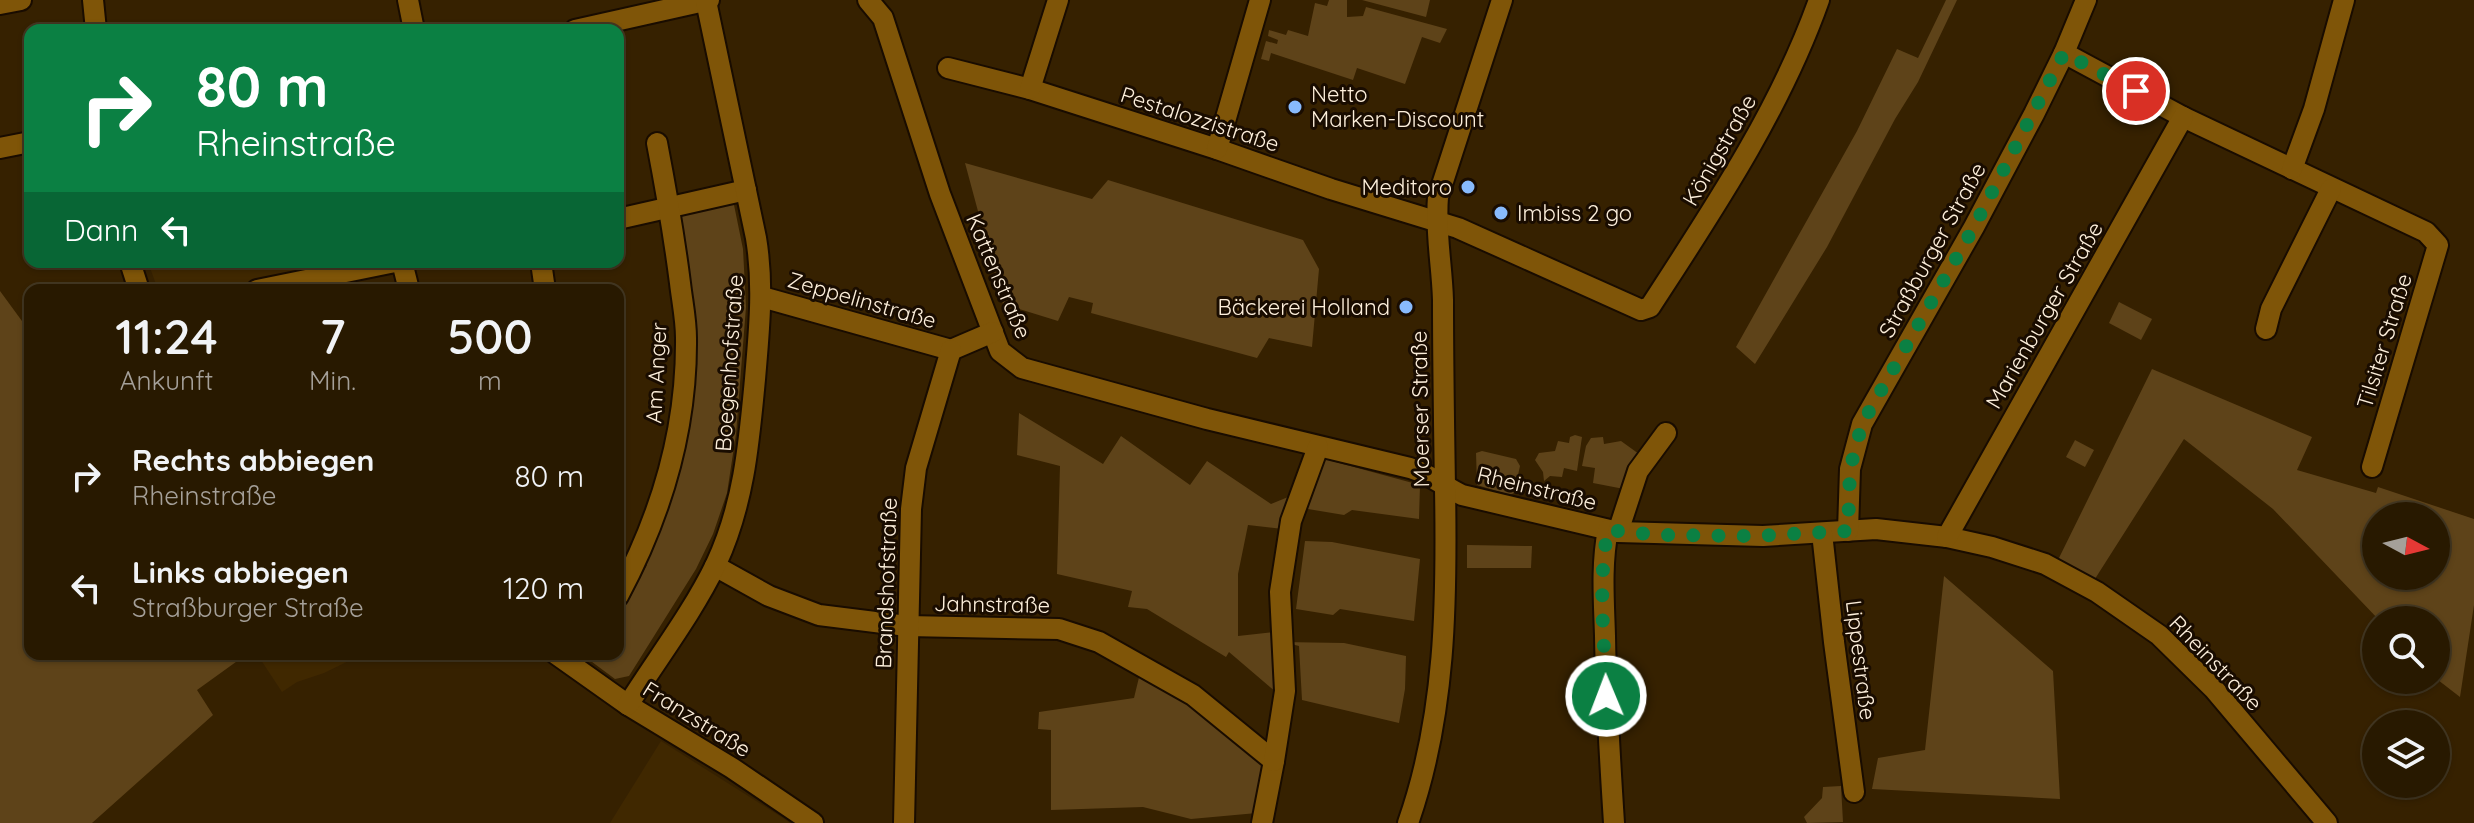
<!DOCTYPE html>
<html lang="de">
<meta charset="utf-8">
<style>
:root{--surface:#281900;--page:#30220a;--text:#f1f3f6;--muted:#a5a099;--line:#443822}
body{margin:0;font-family:Quicksand,sans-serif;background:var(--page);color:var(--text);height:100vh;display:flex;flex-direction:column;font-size:30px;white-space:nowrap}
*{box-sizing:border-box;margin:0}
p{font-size:26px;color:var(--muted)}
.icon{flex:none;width:44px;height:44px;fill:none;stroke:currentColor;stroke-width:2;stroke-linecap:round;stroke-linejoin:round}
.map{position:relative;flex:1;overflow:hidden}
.drawer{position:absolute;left:24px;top:284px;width:600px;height:376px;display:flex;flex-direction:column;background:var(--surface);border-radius:16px;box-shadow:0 2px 6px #0004,0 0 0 2px var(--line)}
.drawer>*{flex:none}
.hud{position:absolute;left:24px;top:24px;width:600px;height:244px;border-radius:16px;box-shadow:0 2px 6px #0004,0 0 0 2px var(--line);background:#0b8043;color:#fff;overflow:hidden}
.needle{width:52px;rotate:97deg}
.fabs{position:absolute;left:2362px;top:502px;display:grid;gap:16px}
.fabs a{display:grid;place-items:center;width:88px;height:88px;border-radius:50%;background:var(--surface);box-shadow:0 2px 6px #0004,0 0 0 2px var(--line);font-size:40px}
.pin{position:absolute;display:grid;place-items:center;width:68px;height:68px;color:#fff;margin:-34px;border:4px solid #fff;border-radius:50%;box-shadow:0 2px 8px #0007}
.me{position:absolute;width:88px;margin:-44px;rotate:359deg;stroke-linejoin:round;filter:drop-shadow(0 0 6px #0008)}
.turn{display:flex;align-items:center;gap:28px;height:168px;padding:0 40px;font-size:36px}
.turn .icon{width:104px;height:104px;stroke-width:2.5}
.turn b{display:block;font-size:56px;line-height:68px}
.then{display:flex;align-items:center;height:76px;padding:0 40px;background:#0003;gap:16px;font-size:30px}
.eta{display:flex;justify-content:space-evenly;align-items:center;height:136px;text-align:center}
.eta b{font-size:48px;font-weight:600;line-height:56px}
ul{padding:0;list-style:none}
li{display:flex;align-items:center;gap:24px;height:112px;padding:0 40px}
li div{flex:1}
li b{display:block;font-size:30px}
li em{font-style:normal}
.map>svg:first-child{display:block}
.built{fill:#402800}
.green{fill:#5e4319;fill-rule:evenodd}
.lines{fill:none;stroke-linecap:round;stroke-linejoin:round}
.minor-casing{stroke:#190c00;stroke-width:24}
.minor{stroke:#7f5508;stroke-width:20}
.route{stroke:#0b8043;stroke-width:14;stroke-dasharray:0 25.2}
.poi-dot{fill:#88bafc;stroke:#190c00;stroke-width:3}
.labels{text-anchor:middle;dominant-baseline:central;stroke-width:6;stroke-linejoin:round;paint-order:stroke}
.poi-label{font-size:22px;fill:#fdefdb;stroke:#190c00;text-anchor:start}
.street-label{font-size:22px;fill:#fdefdb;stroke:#190c00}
</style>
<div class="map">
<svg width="2474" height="823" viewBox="0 0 2474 823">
<rect width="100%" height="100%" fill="#362100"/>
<g class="built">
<path d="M148,262H307L308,268L304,275L226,290H158Z"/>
<path d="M257,654H363L324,673L297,682L282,692Z"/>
<path d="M661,741L783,818L790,823H610Z"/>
</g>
<g class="green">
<path d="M1329,0H1347V17L1363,16L1366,7L1447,29L1440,43L1422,37L1405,84L1357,68L1353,80L1271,53L1269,61L1261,59L1266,41L1277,44L1278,40L1268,36L1269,30L1286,35L1288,30L1308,36L1315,3L1327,6Z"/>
<path d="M1362,0H1430L1426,17Z"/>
<path d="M1946,0H1957L1918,82L1895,119L1827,247L1755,364L1736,347L1857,131L1897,49L1918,58Z"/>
<path d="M965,163L1092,199L1108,180L1303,240L1319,269L1312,347L1269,338L1257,358L1091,313L1093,303L1069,297L1058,321L1003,304Z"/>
<path d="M733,200L743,249L746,307L736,434L727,493L713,534L696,569L629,676L615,679L584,656L618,654V607L624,596L630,598L647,565L642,562L676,464L678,212Z"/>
<path d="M0,291L30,332V654H247L197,690L213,715L92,823H0Z"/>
<path d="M2119,302L2152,319L2141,340L2109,323Z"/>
<path d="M2152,369L2312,437L2297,470L2376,493L2378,487L2474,519V605L2460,697L2438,680L2435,685L2431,680H2436V620H2379L2273,509L2184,439L2093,582L2057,562ZM2376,516H2436V576H2376Z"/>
<path d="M1019,413L1103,464L1121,436L1190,485L1207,461L1271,504L1293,495L1283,529L1248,525L1238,574V636L1282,631V642L1344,643L1406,656L1405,689L1399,723L1302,700L1299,646L1283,642V698L1229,652L1226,657L1147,609L1128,607L1132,591L1057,574L1060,466L1017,455Z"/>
<path d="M1575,435L1582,437L1577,471L1564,468L1562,477L1550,476L1544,481L1543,472L1535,460L1539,453L1555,451L1558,441L1569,443L1570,437Z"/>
<path d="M1603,437L1604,444L1621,441L1639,454L1624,489L1593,483L1595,468L1582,466L1586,446L1591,438Z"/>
<path d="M2075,440L2094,450L2085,467L2066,457Z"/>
<path d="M1482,451L1516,459L1520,466L1514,493L1510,495L1477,485L1476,453Z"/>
<path d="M1321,458L1420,485L1419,519L1352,510L1344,515L1296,507Z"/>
<path d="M1305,541L1332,542L1420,559L1414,621L1340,609L1333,615L1296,609Z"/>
<path d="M1467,545L1532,546L1531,568H1467Z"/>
<path d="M1944,576L2053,671L2060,799L1872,789L1878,758L1925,750Z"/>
<path d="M1142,665L1269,757L1257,813L1191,819L1143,807L1051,810V730L1038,729L1039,712L1134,698Z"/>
<path d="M1841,786L1843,822L1807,823L1804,817L1822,798L1823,787Z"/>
</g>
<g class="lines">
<g class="minor-casing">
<g id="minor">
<path d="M93,0L96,30"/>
<path d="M408,0L414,30"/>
<path d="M868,0L883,18L940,194L1000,351L1022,368L1207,419L1410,468C1430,474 1443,486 1462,495L1618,532L1763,536L1876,529L1947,537L1992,547L2045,564L2097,592L2159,635L2214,689L2327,823"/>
<path d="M0,4L21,0"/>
<path d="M575,30L709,0"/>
<path d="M2064,53L2183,117L2426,232L2438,245L2372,467"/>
<path d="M948,68L1030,89L1217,149L1331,189L1458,228L1641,310L1650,307C1713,210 1780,110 1819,0"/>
<path d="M1030,89L1058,0"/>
<path d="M0,148L30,142"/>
<path d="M1217,149L1260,0"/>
<path d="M2292,169L2314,109L2344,0"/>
<path d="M618,219L746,190"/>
<path d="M130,262L139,290"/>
<path d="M402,262L409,290"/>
<path d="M541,262L545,290"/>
<path d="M257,290L395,262"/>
<path d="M762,297L951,350L993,332"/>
<path d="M2266,329L2271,309L2331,189"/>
<path d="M1608,530C1601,565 1604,601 1605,636C1606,699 1610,761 1614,823"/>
<path d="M1848,531L1850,469L1862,424L1974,227L2034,114L2064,53L2086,0"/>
<path d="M1618,532L1638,471L1666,433"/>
<path d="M1822,533L1834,642L1854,792"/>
<path d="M1947,537L2183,117"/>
<path d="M715,566L769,596L819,615L907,626L1059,629L1099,642L1193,695L1274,761L1262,823"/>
<path d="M618,596C661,516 687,429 686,338C686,319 682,301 680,283C674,236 666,190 657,143"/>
<path d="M556,654L628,705L732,768L813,823"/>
<path d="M628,705C657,659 693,612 716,564C744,504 749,443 755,379C759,331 764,286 756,238L706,1"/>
<path d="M1274,761L1285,691L1280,592L1291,521L1318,447"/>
<path d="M904,823L911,509L916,468L951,350"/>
<path d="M1408,823C1446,715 1447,601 1445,488C1444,425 1443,363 1443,300C1442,265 1435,232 1438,197L1502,0"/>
</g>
</g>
<use href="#minor" class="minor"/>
</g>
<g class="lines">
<path class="route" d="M1606,696C1605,642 1597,583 1608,530L1658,535L1754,536L1848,531L1850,469L1862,424L1974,227L2064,53L2136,91"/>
</g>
<g class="poi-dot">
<circle cx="1295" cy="107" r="8"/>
<circle cx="1468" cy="187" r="8"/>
<circle cx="1501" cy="213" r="8"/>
<circle cx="1406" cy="307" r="8"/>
</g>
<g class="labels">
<g class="poi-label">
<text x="1311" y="94">Netto<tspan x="1311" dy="25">Marken-Discount</tspan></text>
<text x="1452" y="187" text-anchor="end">Meditoro</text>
<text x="1517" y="213">Imbiss 2 go</text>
<text x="1390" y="307" text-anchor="end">Bäckerei Holland</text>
</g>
<g class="street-label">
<text transform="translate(1200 119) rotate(18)">Pestalozzistraße</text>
<text transform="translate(1719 150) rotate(-60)">Königstraße</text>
<text transform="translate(1932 250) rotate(-61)">Straßburger Straße</text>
<text transform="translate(999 276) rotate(67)">Kattenstraße</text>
<text transform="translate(862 300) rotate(16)">Zeppelinstraße</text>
<text transform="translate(2044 315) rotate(-60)">Marienburger Straße</text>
<text transform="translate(2384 341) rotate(-73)">Tilsiter Straße</text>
<text transform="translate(729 363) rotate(-86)">Boegenhofstraße</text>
<text transform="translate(656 373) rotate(-87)">Am Anger</text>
<text transform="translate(1420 409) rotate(-91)">Moerser Straße</text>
<text transform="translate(1537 488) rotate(14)">Rheinstraße</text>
<text transform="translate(886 583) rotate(-88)">Brandshofstraße</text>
<text transform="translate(992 604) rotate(1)">Jahnstraße</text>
<text transform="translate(1861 660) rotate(83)">Lippestraße</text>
<text transform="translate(2216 663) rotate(46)">Rheinstraße</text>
<text transform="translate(697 719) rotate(32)">Franzstraße</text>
</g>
</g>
</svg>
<div class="fabs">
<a><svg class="needle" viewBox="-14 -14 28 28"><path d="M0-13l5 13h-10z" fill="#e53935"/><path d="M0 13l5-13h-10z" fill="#a5a099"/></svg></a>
<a><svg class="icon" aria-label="search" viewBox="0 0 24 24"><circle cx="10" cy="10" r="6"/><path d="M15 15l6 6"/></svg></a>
<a><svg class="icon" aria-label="layers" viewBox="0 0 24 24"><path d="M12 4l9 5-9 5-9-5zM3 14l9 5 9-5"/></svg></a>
</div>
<div class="pin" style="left:2136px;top:91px;background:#d93025"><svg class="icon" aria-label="arrive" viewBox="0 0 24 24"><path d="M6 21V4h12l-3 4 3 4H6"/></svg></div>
<svg class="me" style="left:1606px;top:696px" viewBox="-20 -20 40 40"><circle r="17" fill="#0b8043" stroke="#fff" stroke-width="3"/><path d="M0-11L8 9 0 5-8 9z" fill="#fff"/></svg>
<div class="hud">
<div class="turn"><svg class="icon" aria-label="right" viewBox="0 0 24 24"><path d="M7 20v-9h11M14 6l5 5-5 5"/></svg><div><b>80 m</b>Rheinstraße</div></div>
<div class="then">Dann<svg class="icon" aria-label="left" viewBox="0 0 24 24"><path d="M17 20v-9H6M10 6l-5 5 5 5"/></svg></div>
</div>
<section class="drawer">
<div class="eta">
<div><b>11:24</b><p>Ankunft</p></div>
<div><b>7</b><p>Min.</p></div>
<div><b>500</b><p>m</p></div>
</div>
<ul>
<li><svg class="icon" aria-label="right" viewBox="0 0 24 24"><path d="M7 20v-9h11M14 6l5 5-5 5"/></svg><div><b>Rechts abbiegen</b><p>Rheinstraße</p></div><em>80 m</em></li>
<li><svg class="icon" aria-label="left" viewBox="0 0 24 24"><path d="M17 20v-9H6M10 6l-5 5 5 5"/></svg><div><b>Links abbiegen</b><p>Straßburger Straße</p></div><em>120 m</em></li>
</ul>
</section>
</div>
